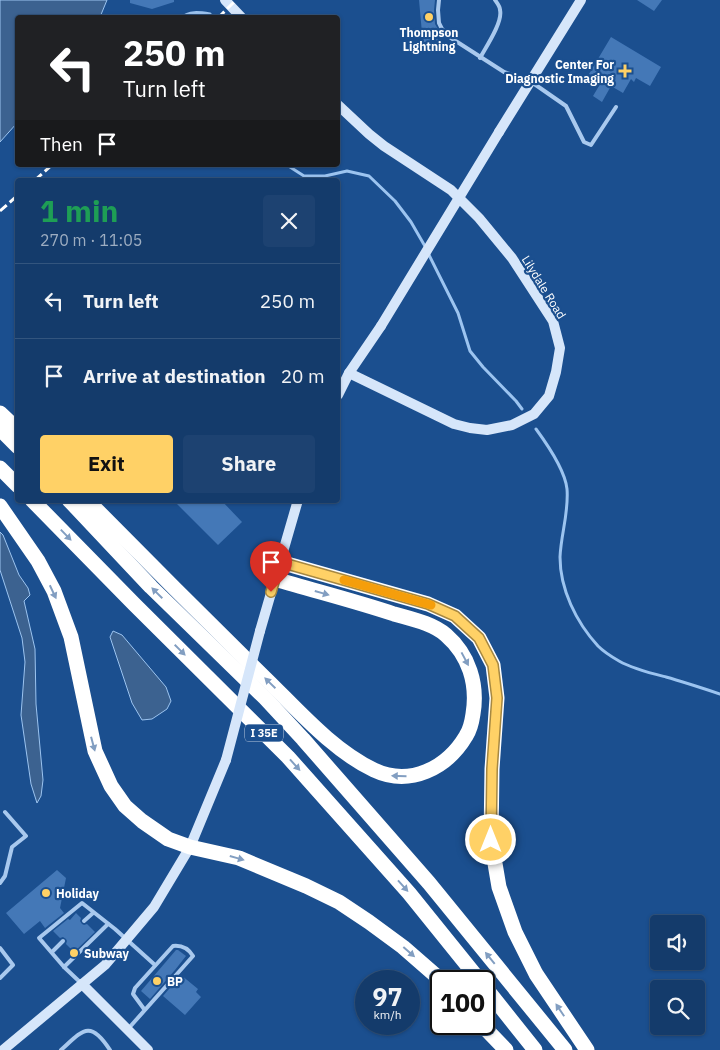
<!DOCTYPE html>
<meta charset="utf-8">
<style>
:root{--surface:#143b6b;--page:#1d4271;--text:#f1f3f6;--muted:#9dadc1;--line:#33557e;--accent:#ffd166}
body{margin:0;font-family:"IBM Plex Sans",sans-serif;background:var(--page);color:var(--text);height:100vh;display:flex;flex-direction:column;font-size:19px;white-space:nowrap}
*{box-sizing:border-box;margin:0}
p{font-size:16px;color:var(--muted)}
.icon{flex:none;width:28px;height:28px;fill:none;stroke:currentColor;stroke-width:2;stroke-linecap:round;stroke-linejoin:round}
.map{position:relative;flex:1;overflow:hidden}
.details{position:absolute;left:15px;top:178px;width:325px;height:325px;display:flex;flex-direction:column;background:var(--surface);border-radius:5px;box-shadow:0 1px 4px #0004,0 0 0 1px var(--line)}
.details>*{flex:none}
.hud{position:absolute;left:15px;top:15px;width:325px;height:152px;border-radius:5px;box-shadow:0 1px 4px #0004,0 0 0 1px var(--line);background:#202124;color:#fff;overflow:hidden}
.controls{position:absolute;left:650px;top:915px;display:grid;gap:10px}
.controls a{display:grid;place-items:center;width:55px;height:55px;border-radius:5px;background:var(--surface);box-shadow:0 1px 4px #0004,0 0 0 1px var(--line);font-size:25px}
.speed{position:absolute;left:355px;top:970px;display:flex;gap:10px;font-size:25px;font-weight:700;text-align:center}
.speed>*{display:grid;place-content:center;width:65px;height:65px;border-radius:50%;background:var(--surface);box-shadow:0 1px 4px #0004,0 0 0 1px var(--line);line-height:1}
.speed small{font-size:12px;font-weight:400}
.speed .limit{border:2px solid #111;border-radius:8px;background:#fff;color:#111}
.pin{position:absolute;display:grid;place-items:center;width:42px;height:42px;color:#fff;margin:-51px -21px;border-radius:50% 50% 50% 0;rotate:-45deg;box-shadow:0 0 5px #0007}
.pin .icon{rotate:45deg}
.me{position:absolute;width:55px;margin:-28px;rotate:0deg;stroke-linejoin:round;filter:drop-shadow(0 0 4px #0008)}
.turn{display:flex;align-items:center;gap:18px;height:105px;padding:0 25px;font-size:22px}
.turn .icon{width:65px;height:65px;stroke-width:2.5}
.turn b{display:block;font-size:35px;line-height:42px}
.then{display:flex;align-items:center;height:48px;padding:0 25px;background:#0003;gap:10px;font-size:19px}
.round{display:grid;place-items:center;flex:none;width:52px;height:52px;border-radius:5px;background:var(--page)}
.headline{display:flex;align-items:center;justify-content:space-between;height:85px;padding:0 25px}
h1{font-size:30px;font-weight:800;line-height:38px;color:#1e9e55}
.primary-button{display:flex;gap:10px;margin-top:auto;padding:10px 25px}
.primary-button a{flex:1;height:58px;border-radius:5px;background:var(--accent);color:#111;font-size:20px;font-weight:800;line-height:58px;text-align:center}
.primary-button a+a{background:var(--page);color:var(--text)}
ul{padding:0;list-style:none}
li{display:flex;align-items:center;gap:15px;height:75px;padding:0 25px;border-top:1px solid var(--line)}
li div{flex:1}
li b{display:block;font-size:19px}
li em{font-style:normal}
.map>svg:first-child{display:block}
.water{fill:#3c6290;stroke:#9cc4f0}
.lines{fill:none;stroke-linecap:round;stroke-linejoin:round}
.stream{stroke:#9cc4f0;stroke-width:3}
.building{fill:#4478b7}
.lane{stroke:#a9c9ee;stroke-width:4}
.secondary{stroke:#d6e6fa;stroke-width:10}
.highway{stroke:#fff;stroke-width:15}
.rail{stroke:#fff;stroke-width:3;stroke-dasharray:9 4;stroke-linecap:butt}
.secondary-bridge{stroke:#d6e6fa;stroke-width:10}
.oneway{fill:#829ec1}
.route-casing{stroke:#a68842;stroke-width:12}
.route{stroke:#ffd166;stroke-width:9}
.slow{stroke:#f59e0b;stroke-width:9}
.poi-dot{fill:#ffd166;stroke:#1b4f8f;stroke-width:2}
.labels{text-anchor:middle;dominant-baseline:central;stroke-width:4.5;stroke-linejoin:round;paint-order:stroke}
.shield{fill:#1b4f8f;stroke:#bbcadd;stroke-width:1}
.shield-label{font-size:11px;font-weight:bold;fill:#fff}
.poi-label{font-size:12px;font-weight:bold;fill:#fff;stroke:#1b4f8f;text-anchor:start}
.street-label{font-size:12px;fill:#fff;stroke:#1b4f8f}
</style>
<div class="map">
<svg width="720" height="1050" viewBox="0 0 720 1050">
<rect width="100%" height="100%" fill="#1b4f8f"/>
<g class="water">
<path d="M0,0H107L100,17L18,18L17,123L0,142Z"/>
<path d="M0,532L3,535L19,575L28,588L30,595L24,601L35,649L36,704L43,780L41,796L37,803L31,784L21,715L25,662L22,638L0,570Z"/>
<path d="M113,631L122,635L166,687L171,701L167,709L152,719L142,720L132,703L110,637Z"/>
</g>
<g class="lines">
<g class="stream">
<path d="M180,18C190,11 198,12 210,14L212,18"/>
<path d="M289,165L290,167L304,176H325L347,171L369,176L395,201L411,222L426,248"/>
<path d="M428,253L458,313L470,351L483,367L516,401L522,409"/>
<path d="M536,429C547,444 565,470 567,489C569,512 561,534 560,557C560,589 576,622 598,646C603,651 612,657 619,661C633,669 650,673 666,677C684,682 702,688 720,694"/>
</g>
</g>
<g class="building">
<path d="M130,0H174V2L152,9L130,3Z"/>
<path d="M419,0H435L434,10L435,24L438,29H437L438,40L423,44Z"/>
<path d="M637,0H662L654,11Z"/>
<path d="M611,37L661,67L650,86L636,78L634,82L631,79L623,93L611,86L602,102L593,96L602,81L589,74Z"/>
<path d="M173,500H221L242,522L218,545Z"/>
<path d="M57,870L66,878L60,908L64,913L45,928L40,921L24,934L6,913Z"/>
<path d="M76,913L81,918L80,921L82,924L84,925L87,924L95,932L74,952L66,944L67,941L66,939L63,937L60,938L53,931L68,919L70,920Z"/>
<path d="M176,950H178L186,956L175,970L150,999L141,991Z"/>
<path d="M181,975L198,989L196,992L201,997L185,1015L163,996Z"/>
</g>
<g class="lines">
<g class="lane">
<path d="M439,0L438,10L439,23L442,29L451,38L504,72L530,81L566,106L584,142L591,145L616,107"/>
<path d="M480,58C486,47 503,22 500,10C500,6 497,3 495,0"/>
<path d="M0,883L5,876L12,847L26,836L5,812"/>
<path d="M84,921L93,913"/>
<path d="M0,948L13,965L0,978"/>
<path d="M52,952L63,941"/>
<path d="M64,967L108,924"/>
<path d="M82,984L64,967L39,938L82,903L115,929L155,965"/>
<path d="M128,1029L193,956C188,948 182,945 173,946L135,988L133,994L144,1009"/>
<path d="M61,1050C83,1030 90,1019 110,1050"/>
</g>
<g class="secondary">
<path d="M225,0L242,18"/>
<path d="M338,105L369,134L384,146L451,190L479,218L512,258L553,321L560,348L556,372L549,396L534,414L512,425L487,430L470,428L454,424L349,373"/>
<path d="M499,132L581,0"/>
<path d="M338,395L349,373L381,326"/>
<path d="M260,631L298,500"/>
<path d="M82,984L148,1050"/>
<path d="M3,1050L105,965L154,907L190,847L226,760"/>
</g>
<g class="highway">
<path d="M0,413L18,430"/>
<path d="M0,429L18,447"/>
<path d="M0,468L18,486"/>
<path d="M32,500L134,604L288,757L409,893L480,981"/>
<path d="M69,500L151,587L265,698L303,739L429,883L565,1050"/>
<path d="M87,500C146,560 205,619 265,678C298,710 332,750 374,770C410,787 447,768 466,736C470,730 472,721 473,714C478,684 469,655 446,635C432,623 411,619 394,614C355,601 315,591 275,579"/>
<path d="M0,506L38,561L54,591L71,637L95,751L111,786L125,806L142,821L168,839L190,847L239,858L306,886L339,902L369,922L403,947L442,981"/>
<path d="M280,562L428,604L455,616L479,638L493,665L497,698L492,769L491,840L499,887L515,932L536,974L587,1050"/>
<path d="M484,986L535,1050"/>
<path d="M481,1024L506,1050"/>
</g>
<g class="rail">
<path d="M218,18L236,0"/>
<path d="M35,180L52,165"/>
<path d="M0,211L18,195"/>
</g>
<g class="secondary-bridge">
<path d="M381,326L499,132"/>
<path d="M226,760L260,631"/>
</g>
</g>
<defs><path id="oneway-solid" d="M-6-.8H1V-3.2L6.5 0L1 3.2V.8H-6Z" transform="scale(1.25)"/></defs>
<g class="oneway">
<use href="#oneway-solid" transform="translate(66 535) rotate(46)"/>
<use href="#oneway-solid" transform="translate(53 592) rotate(65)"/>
<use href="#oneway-solid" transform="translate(157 593) rotate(-135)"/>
<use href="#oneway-solid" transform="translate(322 593) rotate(16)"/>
<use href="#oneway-solid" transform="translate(180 650) rotate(45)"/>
<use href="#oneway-solid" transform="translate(465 659) rotate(62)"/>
<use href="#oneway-solid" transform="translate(270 683) rotate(-136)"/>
<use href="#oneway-solid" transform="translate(93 744) rotate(75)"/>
<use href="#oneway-solid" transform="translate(295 765) rotate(48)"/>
<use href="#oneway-solid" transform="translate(399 776) rotate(-179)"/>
<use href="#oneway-solid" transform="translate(237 858) rotate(16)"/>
<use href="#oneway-solid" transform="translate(403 886) rotate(48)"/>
<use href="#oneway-solid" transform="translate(409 952) rotate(41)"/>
<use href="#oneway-solid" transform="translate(490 958) rotate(-129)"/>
<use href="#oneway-solid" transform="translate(560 1010) rotate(-124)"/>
</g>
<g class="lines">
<g class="route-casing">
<path id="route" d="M271,592L280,562L428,604L455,616L479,638L493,665L497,698L492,769L491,840"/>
</g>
<use href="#route" class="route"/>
<path class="slow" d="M344,580L431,605"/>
</g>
<g class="poi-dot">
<circle cx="429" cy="17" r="5"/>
<path d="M622.5 63.5h5v5h5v5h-5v5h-5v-5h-5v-5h5z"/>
<circle cx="46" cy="893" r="5"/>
<circle cx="74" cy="953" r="5"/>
<circle cx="157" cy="981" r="5"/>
</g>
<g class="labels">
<rect class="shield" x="245" y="724.5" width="38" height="17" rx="4"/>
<g class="shield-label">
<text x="264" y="733">I 35E</text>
</g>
<g class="poi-label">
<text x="429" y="32" text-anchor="middle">Thompson<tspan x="429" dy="14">Lightning</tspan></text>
<text x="614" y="64" text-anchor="end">Center For<tspan x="614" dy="14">Diagnostic Imaging</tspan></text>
<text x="56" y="893">Holiday</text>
<text x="84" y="953">Subway</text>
<text x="167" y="981">BP</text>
</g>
<g class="street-label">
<text transform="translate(544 287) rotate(58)">Lilydale Road</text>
</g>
</g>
</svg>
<div class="controls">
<a><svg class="icon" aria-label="sound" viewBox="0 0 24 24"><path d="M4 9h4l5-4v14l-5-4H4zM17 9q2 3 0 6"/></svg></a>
<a><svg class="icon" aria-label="search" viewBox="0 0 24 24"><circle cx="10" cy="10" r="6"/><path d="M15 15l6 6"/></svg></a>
</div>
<div class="speed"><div>97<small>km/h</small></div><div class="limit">100</div></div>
<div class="pin" style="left:271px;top:592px;background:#d93025"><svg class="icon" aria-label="arrive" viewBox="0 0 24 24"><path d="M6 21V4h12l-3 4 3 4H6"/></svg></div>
<svg class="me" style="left:491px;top:840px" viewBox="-20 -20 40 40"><circle r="17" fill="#ffd166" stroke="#fff" stroke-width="3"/><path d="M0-11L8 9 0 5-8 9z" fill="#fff"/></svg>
<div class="hud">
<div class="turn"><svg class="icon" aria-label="left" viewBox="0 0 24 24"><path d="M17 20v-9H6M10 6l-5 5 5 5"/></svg><div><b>250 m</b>Turn left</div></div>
<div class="then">Then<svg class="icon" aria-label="arrive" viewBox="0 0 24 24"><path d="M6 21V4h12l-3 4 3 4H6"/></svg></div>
</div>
<section class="details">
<div class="headline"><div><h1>1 min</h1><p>270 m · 11:05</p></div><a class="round"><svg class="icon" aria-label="close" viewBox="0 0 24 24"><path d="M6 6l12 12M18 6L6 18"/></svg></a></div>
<ul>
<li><svg class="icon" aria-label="left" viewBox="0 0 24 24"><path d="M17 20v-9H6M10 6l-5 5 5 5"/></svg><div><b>Turn left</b></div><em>250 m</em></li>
<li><svg class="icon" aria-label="arrive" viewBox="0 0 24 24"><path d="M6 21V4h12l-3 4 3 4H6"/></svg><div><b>Arrive at destination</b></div><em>20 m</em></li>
</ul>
<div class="primary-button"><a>Exit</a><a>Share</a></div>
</section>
</div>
